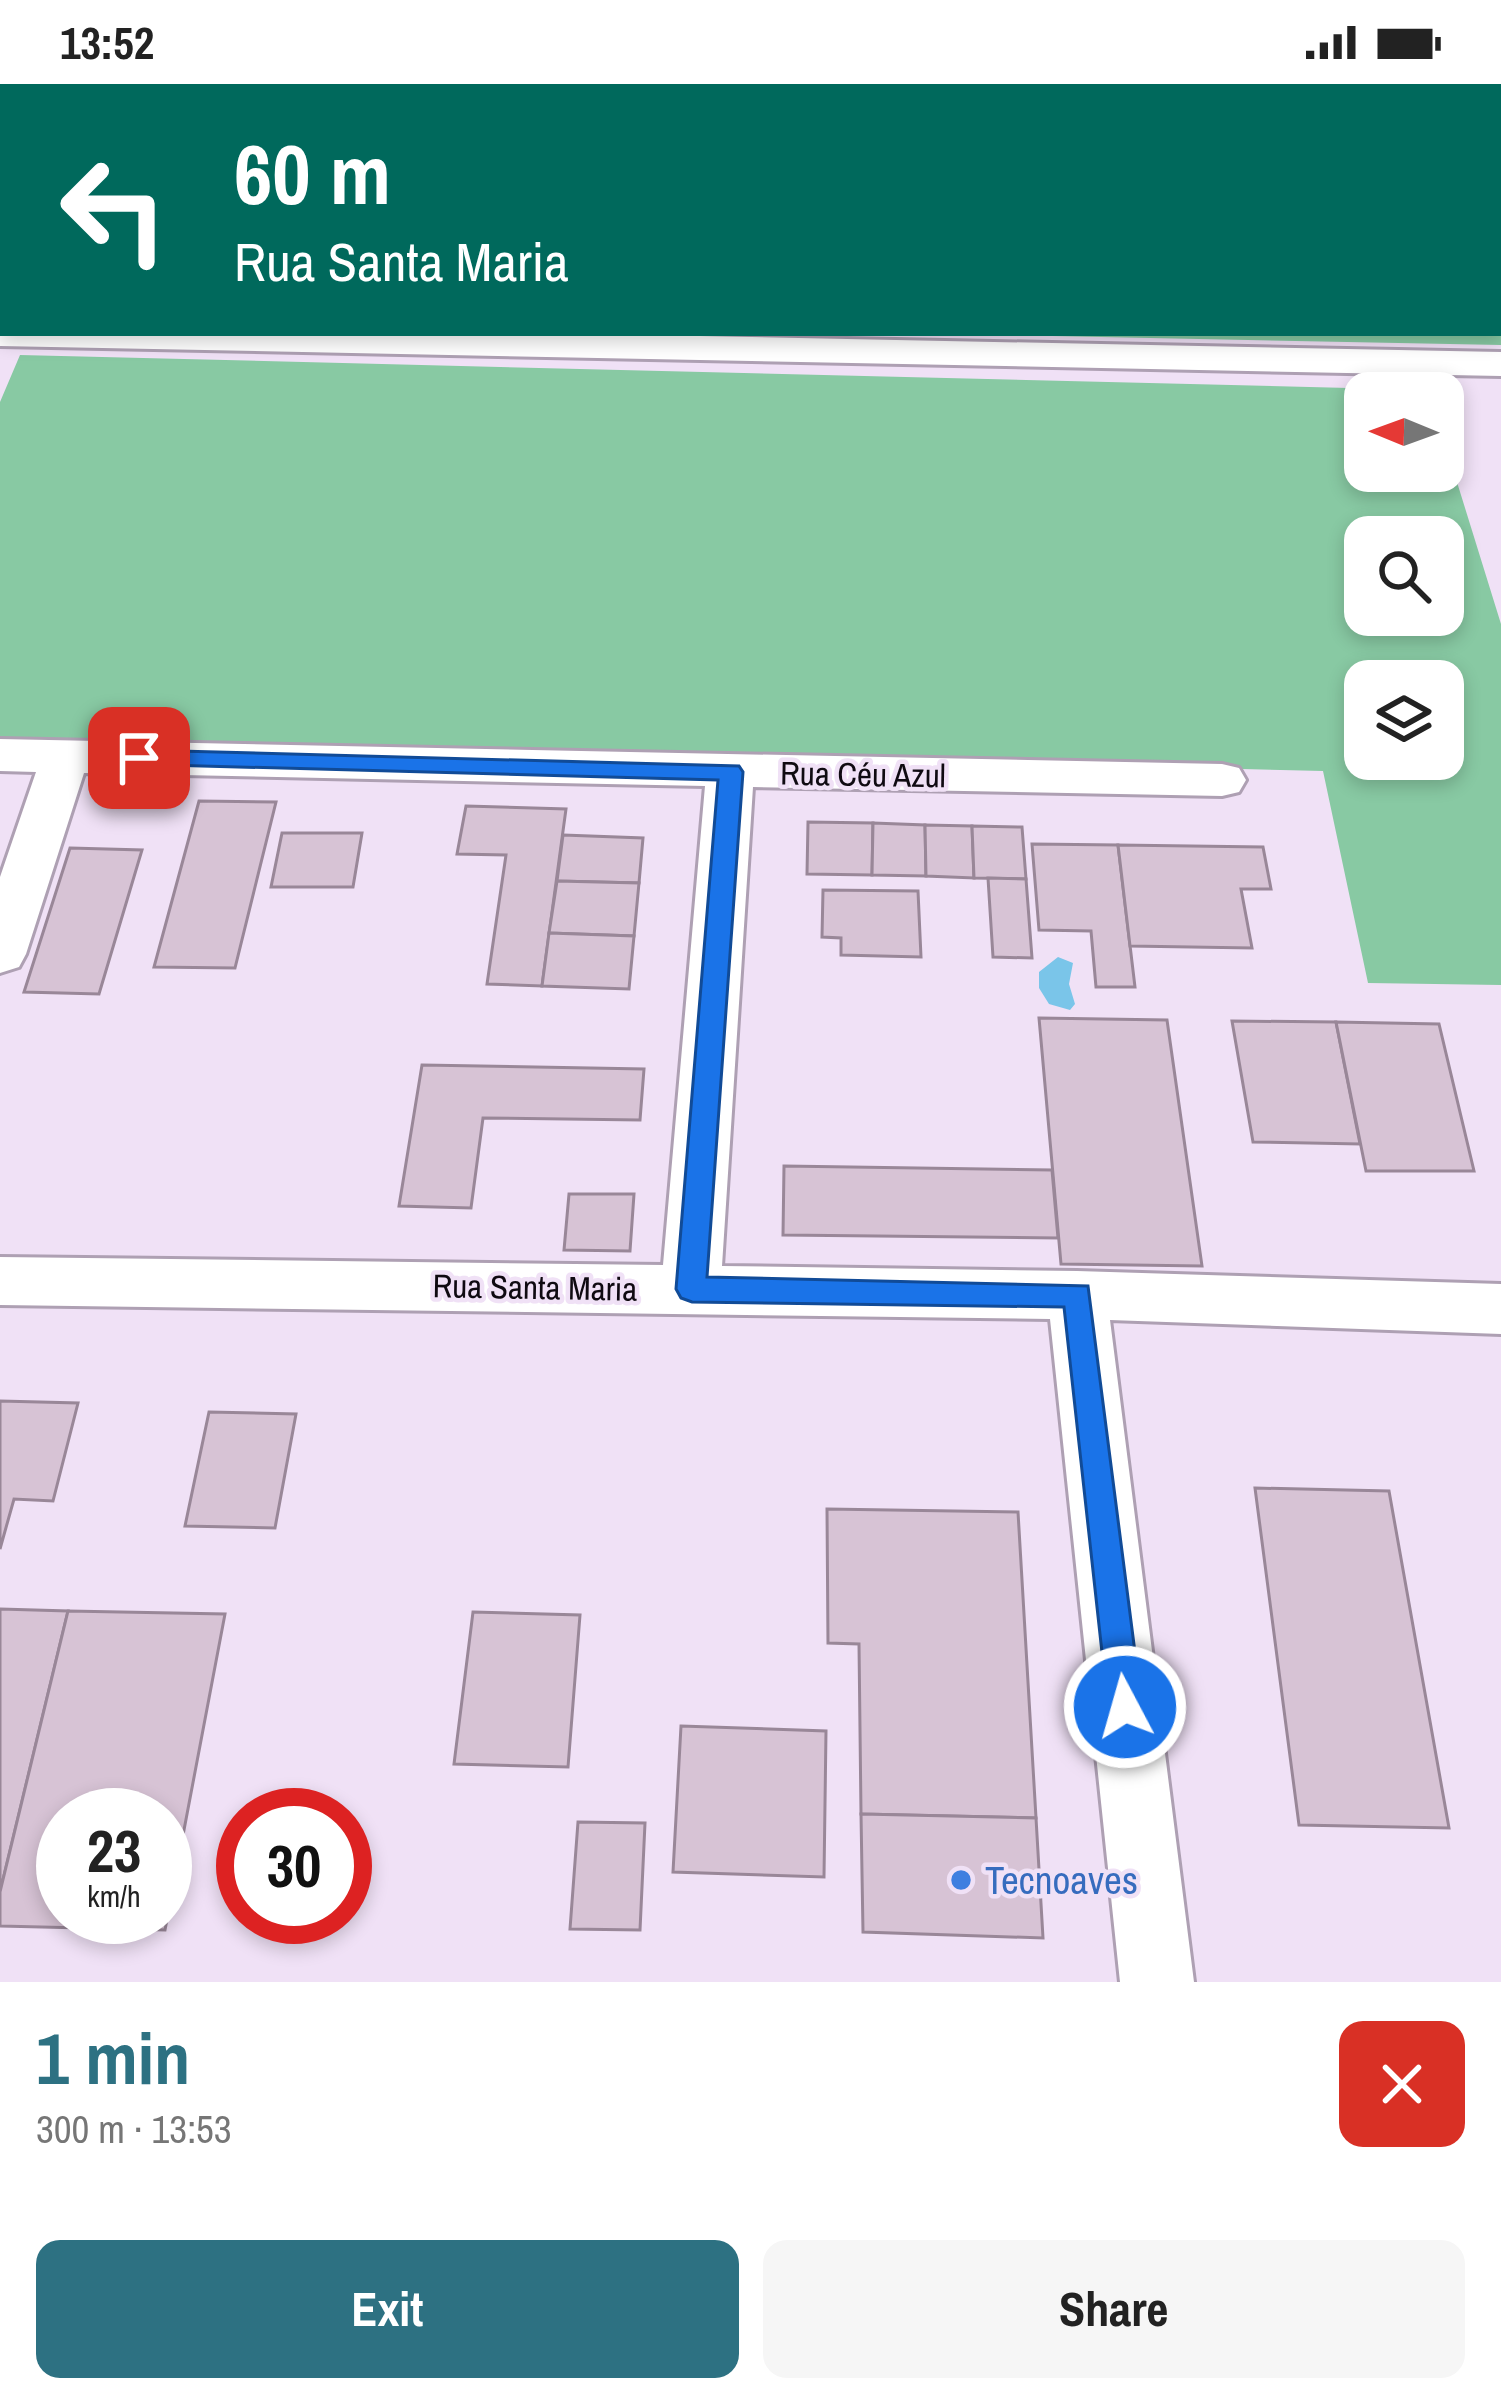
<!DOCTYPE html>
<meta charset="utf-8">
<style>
:root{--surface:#fff;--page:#f6f6f6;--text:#222;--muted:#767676;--accent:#2d7182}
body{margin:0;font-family:"Archivo Narrow",sans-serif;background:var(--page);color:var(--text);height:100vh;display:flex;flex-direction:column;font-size:45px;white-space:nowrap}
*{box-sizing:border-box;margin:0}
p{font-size:39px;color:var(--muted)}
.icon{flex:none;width:66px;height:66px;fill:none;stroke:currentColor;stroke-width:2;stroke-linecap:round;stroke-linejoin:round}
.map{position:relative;height:1898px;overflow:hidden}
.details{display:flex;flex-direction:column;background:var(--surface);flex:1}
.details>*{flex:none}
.hud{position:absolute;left:0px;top:0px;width:1503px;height:252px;box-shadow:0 6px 18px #0003;background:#00695c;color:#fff;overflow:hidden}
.needle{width:78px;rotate:271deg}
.buttons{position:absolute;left:1344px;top:288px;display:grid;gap:24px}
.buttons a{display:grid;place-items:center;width:120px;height:120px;border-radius:24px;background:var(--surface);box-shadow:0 6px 18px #0003;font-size:60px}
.speed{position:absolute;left:36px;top:1704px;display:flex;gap:24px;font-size:60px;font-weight:700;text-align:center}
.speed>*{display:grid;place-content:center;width:156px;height:156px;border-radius:50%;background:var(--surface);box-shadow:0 6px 18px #0003;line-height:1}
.speed small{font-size:30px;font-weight:400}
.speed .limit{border:18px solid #d22;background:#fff;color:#111}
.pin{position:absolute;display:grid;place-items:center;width:102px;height:102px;color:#fff;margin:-51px;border-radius:24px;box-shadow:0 6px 18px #0006}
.me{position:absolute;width:132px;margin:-66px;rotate:354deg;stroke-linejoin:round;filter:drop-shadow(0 0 9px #0008)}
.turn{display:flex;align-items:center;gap:42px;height:252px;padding:0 36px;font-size:54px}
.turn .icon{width:156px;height:156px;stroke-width:2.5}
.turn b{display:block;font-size:84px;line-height:102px}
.round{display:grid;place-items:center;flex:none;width:126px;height:126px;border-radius:24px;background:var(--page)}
.headline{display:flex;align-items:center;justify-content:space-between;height:204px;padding:0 36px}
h1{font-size:72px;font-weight:800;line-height:90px;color:var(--accent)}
.cta{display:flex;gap:24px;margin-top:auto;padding:24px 36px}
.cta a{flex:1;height:138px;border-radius:24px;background:var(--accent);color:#fff;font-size:48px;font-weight:800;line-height:138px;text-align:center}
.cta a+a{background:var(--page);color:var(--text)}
.status{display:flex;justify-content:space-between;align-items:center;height:84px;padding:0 60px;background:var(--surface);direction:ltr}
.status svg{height:33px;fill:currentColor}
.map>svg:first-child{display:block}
.green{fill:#88c9a3;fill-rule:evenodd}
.water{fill:#7ac5e9}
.building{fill:#d7c3d5;stroke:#998798;stroke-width:3;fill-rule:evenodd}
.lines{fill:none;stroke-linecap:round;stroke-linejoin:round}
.street-casing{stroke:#aea0b3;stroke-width:6}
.street{fill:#fff;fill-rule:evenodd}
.route{fill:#1a73e8;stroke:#114b97;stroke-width:3}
.shop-dot{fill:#3f7fe0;stroke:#f0e1f6;stroke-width:4.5}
.labels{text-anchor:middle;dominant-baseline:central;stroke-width:9;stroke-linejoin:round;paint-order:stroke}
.street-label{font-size:33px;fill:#0f0a11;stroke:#f0e1f6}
.near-shop-label{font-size:39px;fill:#366cbe;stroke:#f0e1f6;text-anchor:start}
</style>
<div class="status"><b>13:52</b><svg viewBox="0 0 49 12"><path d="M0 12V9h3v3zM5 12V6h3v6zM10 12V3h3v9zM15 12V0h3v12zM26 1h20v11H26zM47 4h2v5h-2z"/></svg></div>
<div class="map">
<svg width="1501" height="1898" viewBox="0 0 1501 1898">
<rect width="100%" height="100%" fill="#f0e1f6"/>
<g class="green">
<path d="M125,0H1498L1499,3H124Z"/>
<path d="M1500,5L1501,261L898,249H1500Z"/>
<path d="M20,271L1428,306L1365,309V387H1443V353L1501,540V901L1368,899L1323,687L0,654V318ZM1365,453H1443V531H1365ZM1365,597H1443V675H1365Z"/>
</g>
<path class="water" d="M1058,873L1073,879L1069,900L1075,920L1070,926L1049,920L1039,904V888Z"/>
<g class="building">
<path d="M199,717L276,718L235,884L154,883Z"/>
<path d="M466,722L566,725L542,902L487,900L506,771L457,770Z"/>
<path d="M808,738L873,739L872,791L807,790Z"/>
<path d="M873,739L925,741L926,792L872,791Z"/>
<path d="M925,741L972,742L974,794L926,792Z"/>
<path d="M972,742L1022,743L1026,795L974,794Z"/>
<path d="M282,749H362L353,803H271Z"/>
<path d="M563,751L643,754L639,799L557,797Z"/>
<path d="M1032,760L1118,761L1135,903H1096L1091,847L1039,846Z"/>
<path d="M1118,761L1263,763L1271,805H1241L1252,864L1130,862Z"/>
<path d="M70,764L142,766L99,910L24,908Z"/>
<path d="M988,794L1026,795L1032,874L993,873Z"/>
<path d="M557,797L639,799L634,852L549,849Z"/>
<path d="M823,806L918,807L921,873L841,871V854L822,853Z"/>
<path d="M549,849L634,852L629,905L542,902Z"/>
<path d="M1039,934L1167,936L1202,1182L1061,1180Z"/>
<path d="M1232,937L1336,938L1360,1060L1253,1058Z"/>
<path d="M1336,938L1439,940L1474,1087H1366Z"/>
<path d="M422,981L644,985L640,1036L483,1034L471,1124L399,1122Z"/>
<path d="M784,1082L1052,1086L1058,1154L783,1151Z"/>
<path d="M569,1110H634L630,1167L564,1166Z"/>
<path d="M0,1317L78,1319L53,1417L14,1415L0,1465Z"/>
<path d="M209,1328L296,1330L275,1444L185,1442Z"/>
<path d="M1255,1404L1389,1407L1449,1744L1299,1741Z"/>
<path d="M827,1425L1018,1428L1036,1734L861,1730L859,1560L828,1559Z"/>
<path d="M0,1525L68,1527L0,1808Z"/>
<path d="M68,1527L225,1530L165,1846L0,1842V1808ZM63,1731H165V1833H63Z"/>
<path d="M473,1528L580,1531L568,1683L454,1680Z"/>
<path d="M681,1642L826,1647L824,1793L673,1788Z"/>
<path d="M861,1730L1036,1734L1043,1854L863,1848Z"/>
<path d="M578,1738L645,1739L640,1846L570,1845Z"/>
</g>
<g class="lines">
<g class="street-casing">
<g id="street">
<path d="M0,238L3,249H545L1501,268V292L0,262Z"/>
<path d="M0,655L1222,680L1239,684L1246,696L1239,708L1222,712L753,703L722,1182L1077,1187L1501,1200V1250L1110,1236L1194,1898H1120L1050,1235L0,1221V1173L663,1181L705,702L84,689L26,870L19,883L0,889V793L36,688L0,687Z"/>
</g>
</g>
<use href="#street" class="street"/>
</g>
<path class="route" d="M139,666L739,682L743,688L707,1193L1088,1202L1142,1623L1137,1634L1125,1639L1113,1634L1108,1623L1064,1223L692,1218L681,1214L676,1205L718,696L130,680V668Z"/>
<circle class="shop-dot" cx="961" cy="1796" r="12"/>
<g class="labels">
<g class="street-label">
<text transform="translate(863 690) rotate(1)">Rua Céu Azul</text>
<text transform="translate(535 1203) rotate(1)">Rua Santa Maria</text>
</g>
<g class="near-shop-label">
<text x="985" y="1796">Tecnoaves</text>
</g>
</g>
</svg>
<div class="buttons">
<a><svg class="needle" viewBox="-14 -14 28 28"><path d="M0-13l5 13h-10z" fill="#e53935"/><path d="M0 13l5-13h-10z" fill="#767676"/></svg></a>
<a><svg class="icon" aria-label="search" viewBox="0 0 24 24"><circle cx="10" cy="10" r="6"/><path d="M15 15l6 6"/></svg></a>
<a><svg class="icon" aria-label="layers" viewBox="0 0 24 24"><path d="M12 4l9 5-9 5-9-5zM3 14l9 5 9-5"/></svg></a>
</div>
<div class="speed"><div>23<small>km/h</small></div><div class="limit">30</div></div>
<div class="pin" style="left:139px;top:674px;background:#d93025"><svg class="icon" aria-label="arrive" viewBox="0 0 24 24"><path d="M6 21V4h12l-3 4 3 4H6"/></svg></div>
<svg class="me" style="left:1125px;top:1623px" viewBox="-20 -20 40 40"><circle r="17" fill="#1a73e8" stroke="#fff" stroke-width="3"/><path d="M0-11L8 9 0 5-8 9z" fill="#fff"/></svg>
<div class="hud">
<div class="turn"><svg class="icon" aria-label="left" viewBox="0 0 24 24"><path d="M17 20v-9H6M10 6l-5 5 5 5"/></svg><div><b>60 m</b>Rua Santa Maria</div></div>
</div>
</div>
<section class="details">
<div class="headline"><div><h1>1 min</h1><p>300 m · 13:53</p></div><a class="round" style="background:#d93025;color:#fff"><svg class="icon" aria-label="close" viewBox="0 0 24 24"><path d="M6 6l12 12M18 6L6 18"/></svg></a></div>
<div class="cta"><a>Exit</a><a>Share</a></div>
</section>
